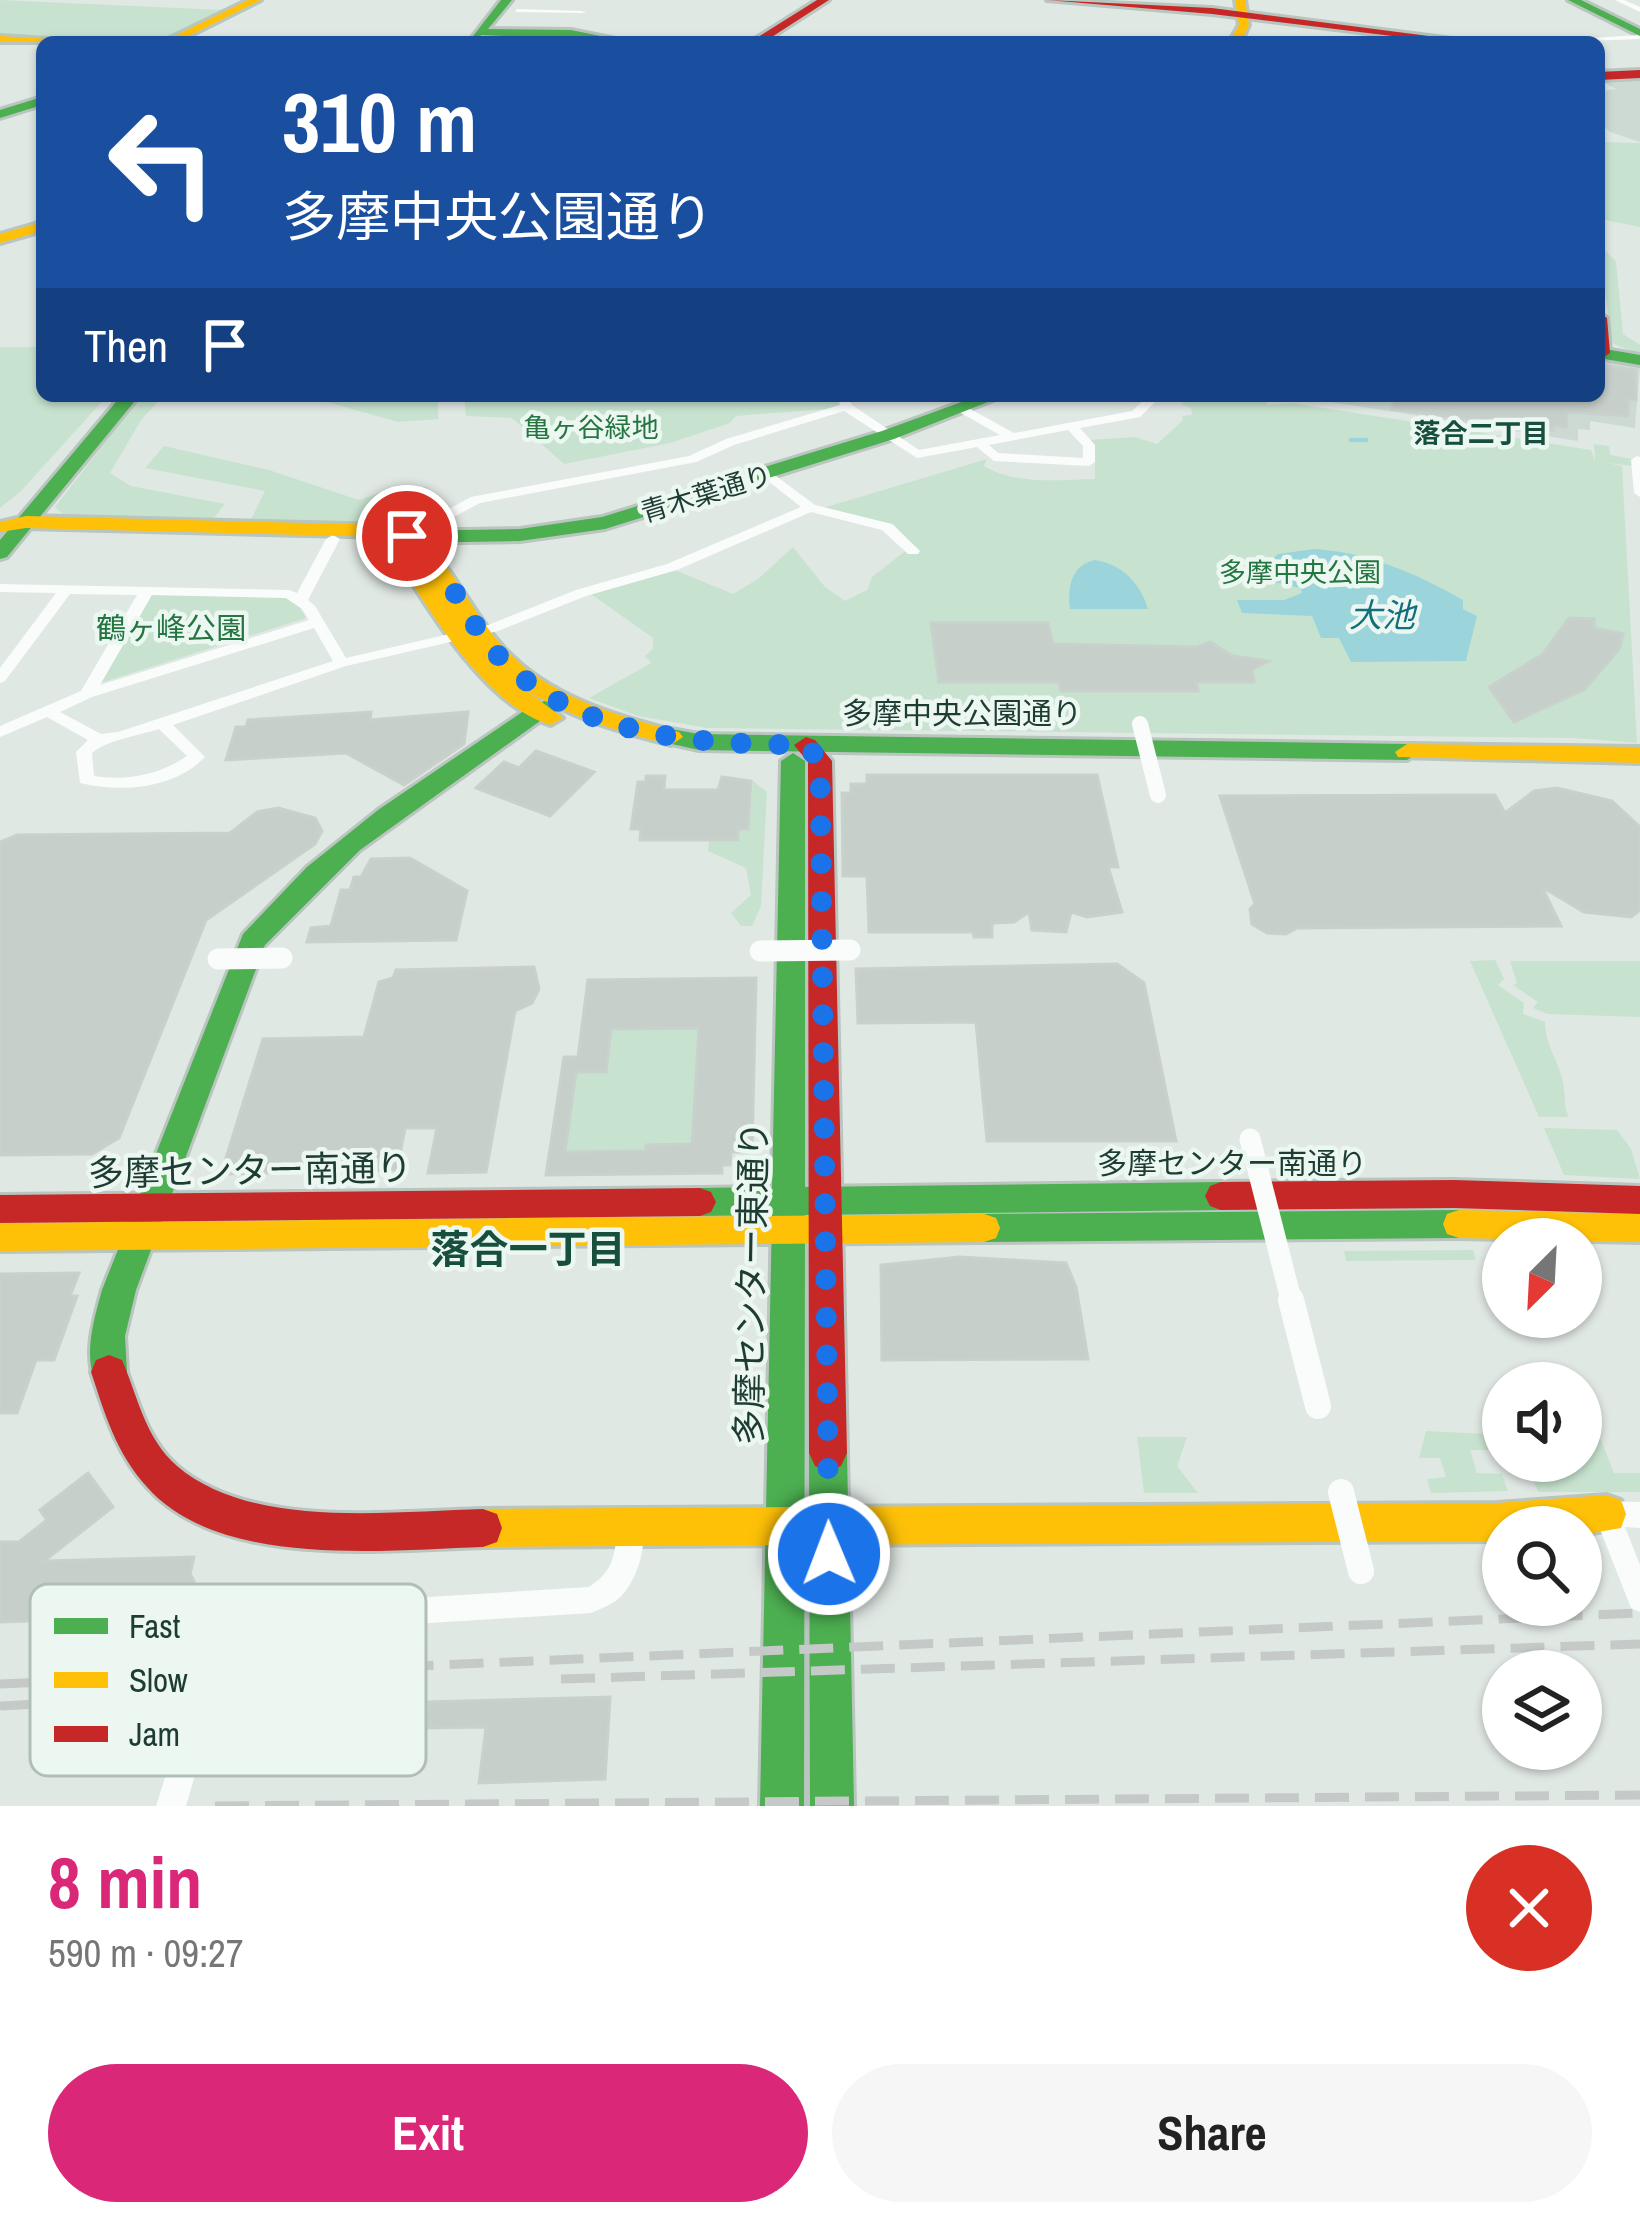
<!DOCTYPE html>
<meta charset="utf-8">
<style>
:root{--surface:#fff;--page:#f6f6f6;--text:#222;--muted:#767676;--accent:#db2777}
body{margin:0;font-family:"Archivo Narrow","Noto Sans JP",sans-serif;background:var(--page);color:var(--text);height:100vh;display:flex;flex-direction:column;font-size:45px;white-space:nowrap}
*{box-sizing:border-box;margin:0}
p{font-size:39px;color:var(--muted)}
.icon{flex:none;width:66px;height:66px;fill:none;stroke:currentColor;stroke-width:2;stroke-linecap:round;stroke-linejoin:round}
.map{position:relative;height:1806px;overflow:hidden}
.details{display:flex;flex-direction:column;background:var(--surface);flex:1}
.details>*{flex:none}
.banner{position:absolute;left:36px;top:36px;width:1569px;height:366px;border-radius:18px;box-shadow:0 3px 9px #0004;background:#1a4fa0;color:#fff;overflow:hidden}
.needle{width:78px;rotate:204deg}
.buttons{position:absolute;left:1482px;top:1218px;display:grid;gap:24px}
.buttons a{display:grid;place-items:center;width:120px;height:120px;border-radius:50%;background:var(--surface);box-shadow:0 3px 9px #0004;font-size:60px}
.pin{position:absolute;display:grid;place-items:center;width:102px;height:102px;color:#fff;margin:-51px;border:6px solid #fff;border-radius:50%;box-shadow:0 3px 12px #0007}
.me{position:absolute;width:132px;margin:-66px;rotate:359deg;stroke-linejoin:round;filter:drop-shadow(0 0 9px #0008)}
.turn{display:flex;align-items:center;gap:42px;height:252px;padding:0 48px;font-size:54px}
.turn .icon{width:156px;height:156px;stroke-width:2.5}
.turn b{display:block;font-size:84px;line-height:102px}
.then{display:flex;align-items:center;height:114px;padding:0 48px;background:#0003;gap:24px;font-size:45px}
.round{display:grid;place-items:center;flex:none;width:126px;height:126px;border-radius:63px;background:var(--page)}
.head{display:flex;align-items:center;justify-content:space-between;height:204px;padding:0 48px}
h1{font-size:72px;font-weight:700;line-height:90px;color:var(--accent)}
.button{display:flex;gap:24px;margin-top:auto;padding:24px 48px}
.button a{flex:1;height:138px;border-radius:72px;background:var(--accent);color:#fff;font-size:48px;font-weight:700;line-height:138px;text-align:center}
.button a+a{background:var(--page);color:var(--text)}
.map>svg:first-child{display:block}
.built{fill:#cddad4}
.green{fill:#c7e3cf}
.water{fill:#9bd5db}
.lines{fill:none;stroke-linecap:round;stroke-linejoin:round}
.stream{stroke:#9bd5db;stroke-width:4.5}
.building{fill:#c7cfcb;stroke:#c9d1cd;stroke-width:3;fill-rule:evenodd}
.fast-casing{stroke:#b9c5bf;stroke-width:6}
.slow-casing{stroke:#b9c5bf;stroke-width:6}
.jam-casing{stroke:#b9c5bf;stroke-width:6}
.street{fill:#fafcfb;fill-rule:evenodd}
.fast{fill:#4caf50;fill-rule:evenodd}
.slow{fill:#ffc107;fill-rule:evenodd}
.jam{fill:#c62828;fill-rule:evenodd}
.rail{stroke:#c5cac8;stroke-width:9;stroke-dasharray:34 16;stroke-linecap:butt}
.street-bridge-far2{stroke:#fafcfb;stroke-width:16}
.street-bridge-far1{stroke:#fafcfb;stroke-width:21}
.street-bridge{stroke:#fafcfb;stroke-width:26}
.route{stroke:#1a73e8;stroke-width:21;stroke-dasharray:0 37.8}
.labels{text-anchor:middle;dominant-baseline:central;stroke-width:9;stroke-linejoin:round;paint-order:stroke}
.far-park-label{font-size:27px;fill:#237640;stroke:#edf7f2}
.far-neighbourhood-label{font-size:27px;font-weight:bold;fill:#174f3f;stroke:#edf7f2}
.far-street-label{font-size:27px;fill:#1d3c32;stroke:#edf7f2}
.park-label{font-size:30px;fill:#237640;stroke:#edf7f2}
.street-label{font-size:30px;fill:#1d3c32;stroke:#edf7f2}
.water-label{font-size:33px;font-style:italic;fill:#12707d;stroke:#edf7f2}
.near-street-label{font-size:36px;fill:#1d3c32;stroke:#edf7f2}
.near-neighbourhood-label{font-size:39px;font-weight:bold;fill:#174f3f;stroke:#edf7f2}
.key{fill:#edf7f2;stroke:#afbfb8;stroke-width:3}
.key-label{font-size:33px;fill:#1d3c32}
</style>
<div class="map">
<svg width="1640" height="1806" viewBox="0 0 1640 1806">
<rect width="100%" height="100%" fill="#e0e8e4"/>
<g class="built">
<path d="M1640,80V142L1610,132L1599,122V96L1601,91L1616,89L1603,82Z"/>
<path d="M1599,358L1640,365L1635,428L1590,421V430L1578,429V441L1293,396H1599Z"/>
</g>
<g class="green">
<path d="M0,0L222,10L157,42L0,36Z"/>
<path d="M1604,142L1640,143V227L1599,219V146Z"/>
<path d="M1599,244L1616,262L1623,334L1640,345V355L1612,343Z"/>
<path d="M0,347H42V396H107L21,491L0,508Z"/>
<path d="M141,396H163L141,420L110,473L131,486L225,504L214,518L65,516L55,507Z"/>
<path d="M306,396H438V419L398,422Z"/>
<path d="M464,396L840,398L838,408L736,416L730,423L670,443L564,464L512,418L466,416Z"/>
<path d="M1191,396H1261L1268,405L1292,403L1591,450L1595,461L1594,444L1609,446L1610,455L1633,459L1634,466L1607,463L1622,466L1637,743L1574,738L707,728L638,716L589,698L651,663L645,656L653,649V638L591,594L675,570L733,594L758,579L793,547L825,587L845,601L867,590L872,577L913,545L895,526L823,508L987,459L984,466C1016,485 1059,480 1095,479V447L1089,440L1135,437L1157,444L1183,420L1182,416L1192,415L1191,408L1181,404Z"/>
<path d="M164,446L269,470L359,500L393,488L426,487L440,501C381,532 316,521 251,519L265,491L145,468Z"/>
<path d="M151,595L285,598L297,603L306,618L97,684Z"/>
<path d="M753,781L767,792L761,906L752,926H741L731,913L751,895L746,868L708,851L709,841H738L739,829H749Z"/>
<path d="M1495,960L1504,979L1498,985L1524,1003L1523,1014L1545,1022C1545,1047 1562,1065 1564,1089C1566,1101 1563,1105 1569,1117H1539L1470,961Z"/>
<path d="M1510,961H1640V1017L1547,1014L1533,1008L1538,1002L1513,985L1517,983Z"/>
<path d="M699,1028L692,1144L647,1145L646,1151L565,1152L576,1072L606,1071L611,1029Z"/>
<path d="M1544,1128L1617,1130L1631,1149L1640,1179L1564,1175Z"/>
<path d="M1473,1250L1476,1260L1346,1261L1344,1251Z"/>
<path d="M1426,1431L1489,1434L1494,1450H1470L1477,1473L1502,1474L1508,1491L1431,1493L1427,1479L1446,1477L1440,1458H1419Z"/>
<path d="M1581,1433H1598L1614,1473H1640V1492H1538L1526,1461H1543L1548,1473H1573L1570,1461H1581Z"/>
<path d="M1137,1437H1187L1177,1466L1198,1493H1144Z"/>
</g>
<g class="water">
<path d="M1314,549C1367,552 1418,574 1463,600V609L1477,616L1466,661L1351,662L1339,638H1321L1312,616L1242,613L1237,600H1284L1302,593L1300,588L1274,582L1262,569L1278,554Z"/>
<path d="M1095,560C1122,564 1140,583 1148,609H1070C1067,588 1071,565 1095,560Z"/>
</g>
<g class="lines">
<path class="stream" d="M1351,440H1366"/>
</g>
<g class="building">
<path d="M1599,365L1635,370L1636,400L1628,399V416L1567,412L1566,427L1553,425V430L1392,409L1396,396H1599Z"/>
<path d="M1569,618L1594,619V628L1623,634L1619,649L1585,689L1514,722L1489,687L1543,654Z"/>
<path d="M931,623H1048L1053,644L1197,647L1210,642L1233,656L1269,661L1252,670L1254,682H1196L1198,691H1061L1059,682H939Z"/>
<path d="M371,712L370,720L468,712L464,744L404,785L346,753L226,760L236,727H246L248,720Z"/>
<path d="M536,751L594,772L550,816L476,788L504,762L519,768Z"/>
<path d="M867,775H1097L1118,867H1108L1122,912L1087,917L1071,912L1066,932L1032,930L1029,912L1014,922L992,923V937H974L973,932H869L867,876H843L842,793H851V784H867Z"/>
<path d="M646,776H665L664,790H718L722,777L751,781L748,829H738V840H640L641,829H631L638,782H646Z"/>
<path d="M1557,788L1612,801L1640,827V910L1631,917L1584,912L1542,887L1561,926L1297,928L1286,934L1267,933L1252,924L1250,909L1255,904L1220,796L1495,795L1505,813L1534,791Z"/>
<path d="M278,808L315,818L322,831L315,844L206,920L119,1138L92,1154L0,1155V842L17,835L230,833L257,812Z"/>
<path d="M410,858L467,891L456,940L307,942L311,928L331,926L341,890H350L354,877H361L371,859Z"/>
<path d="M1117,964L1144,983L1176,1141H987L976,1022L858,1023L856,969Z"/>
<path d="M534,967L539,989L532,1003L515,1011L486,1172L428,1173L437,1128H405L397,1170L221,1174L263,1039L364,1037L379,982L393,978L396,970Z"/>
<path d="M756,978L752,1152H731L730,1165H722V1173L546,1175L564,1057H578L588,980ZM699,1028L692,1144L646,1145V1151L565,1152L576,1072H606L611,1029Z"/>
<path d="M959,1257L1066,1263L1076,1287L1088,1359L882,1360L881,1265Z"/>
<path d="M79,1273L70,1296H77L54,1360H36L17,1413H0V1274Z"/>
<path d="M88,1473L113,1507L44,1561L194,1557L190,1574L194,1581L182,1616L0,1622V1542H19L47,1520L40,1510Z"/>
<path d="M610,1697L605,1779L479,1783L486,1727L424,1728L428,1702Z"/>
</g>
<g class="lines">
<g class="fast-casing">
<g id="fast">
<path d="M501,0H512L488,29L571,30L630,42L482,35L470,40Z"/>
<path d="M1568,0H1581L1640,29V36Z"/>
<path d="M42,97V105L0,118V110Z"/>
<path d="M1599,348L1640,355V365L1599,358Z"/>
<path d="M121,396H139L7,557L0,559V540Z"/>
<path d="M978,396H1003L894,439L605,529L520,541L402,543L392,537L402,531L520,529L602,517L882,431Z"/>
<path d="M561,695L569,697L573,702L547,716L360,850L265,945L136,1290L125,1336L127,1372L122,1384L109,1389L96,1384C83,1354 94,1320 102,1290L243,934L307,867L378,810L531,706Z"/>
<path d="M671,729L699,734L1407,744L1419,752L1407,760L699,750L663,742L659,737Z"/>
<path d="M793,753L805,761V1187L1221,1182L1232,1186L1237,1196L1232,1206L1221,1210L805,1215L804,1806H760L772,1215L700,1216L689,1212L684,1202L689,1192L700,1188L772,1187L781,761Z"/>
<path d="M1459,1210L1471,1214L1475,1224L1471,1234L1459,1238L984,1242L972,1238L968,1228L972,1218L984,1214Z"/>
<path d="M828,1435L841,1440L847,1453L854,1806H810L809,1453L815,1440Z"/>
</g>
</g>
<g class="slow-casing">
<g id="slow">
<path d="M248,0H261L177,42H162Z"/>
<path d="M1235,0H1245L1249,25L1241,42H1229L1239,25Z"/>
<path d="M0,36L49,39L55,42H0Z"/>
<path d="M42,222V231L0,243V234Z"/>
<path d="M26,516L389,525C396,527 409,528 415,533C452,562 472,614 505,649C552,699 616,715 679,732L683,737L671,745C620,732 572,718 527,691L563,718L551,725C485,706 428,609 394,554L396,543L385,537L26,528L0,532V522Z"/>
<path d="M1407,744L1640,747V763L1398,757L1395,752Z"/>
<path d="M1459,1210L1640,1214V1242L1459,1238L1447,1234L1443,1224L1447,1214Z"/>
<path d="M984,1214L996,1218L1000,1228L996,1238L984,1242L0,1251V1223Z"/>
<path d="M1607,1495L1621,1500L1626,1514L1621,1528L1581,1535V1527H1503V1541H1497L483,1547L469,1542L464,1528L469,1514L483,1509L1497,1503Z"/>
</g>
</g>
<g class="jam-casing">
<g id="jam">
<path d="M817,0H829L764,42H750Z"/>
<path d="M1047,0L1212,8L1475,42H1441L1212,14Z"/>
<path d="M1640,70V78L1599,80V72Z"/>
<path d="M1599,313L1607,318L1610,353L1602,358Z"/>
<path d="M806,737L815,740L832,761L847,1453L841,1466L828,1471L815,1466L809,1453L808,762L794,745Z"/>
<path d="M1454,1180L1640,1186V1214L1454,1208L1221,1210L1210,1206L1205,1196L1210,1186L1221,1182Z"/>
<path d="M700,1188L711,1192L716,1202L711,1212L700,1216L0,1223V1195Z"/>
<path d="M109,1355L122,1360C138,1397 145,1438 177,1466C252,1530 391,1511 483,1509L497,1514L502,1528L497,1542L483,1547C385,1550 219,1569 147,1487C116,1453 105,1414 91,1372L96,1360Z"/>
</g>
</g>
<g class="street">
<path d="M1615,0H1624L1640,7V12Z"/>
<path d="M517,9L582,11L586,13L515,12Z"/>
<path d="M1640,35V39L1554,42L1558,40Z"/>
<path d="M839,396H855L850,400L852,405L919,450L1000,435L959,412V406L963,405L1014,433L1132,411L1148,396H1161L1140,417L1080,428L1095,445V462L1089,466L994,461L977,447L917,458L844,411L734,445L696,462L480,503L412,539L407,540L400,536L471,497L689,456L726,439L840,405ZM1068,430L1083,446V458L998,453L989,445Z"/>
<path d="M1637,456L1640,457V497L1634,493L1631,460Z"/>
<path d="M768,470L815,505L892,524L920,551L918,554H908L882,530L811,512L677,570L586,596L498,631L346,666L173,725L205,757C174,789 121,793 80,783L76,752L88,740L47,717L0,737V726L81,691L137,595L70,594L5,681L0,683V668L56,593L0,592V584L289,590L297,593L326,539L333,535L340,539L308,600L315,606L346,658L488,625L576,590L667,564L801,507L763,477V471ZM152,595L286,598L302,609L309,620L100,685ZM314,628L333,661L118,732L101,734L60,712L92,697ZM159,729L187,756C159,775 127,781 94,776L92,753C109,739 138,736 159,729Z"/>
<path d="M1607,1501L1640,1502V1528L1625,1527L1640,1565V1612L1631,1608L1594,1514L1598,1505Z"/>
<path d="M631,1514L640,1518C649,1539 639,1575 624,1593C616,1603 603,1608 591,1613L269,1633L255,1637L227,1666L186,1806H156L206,1648L237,1616L269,1607L589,1587C621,1566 611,1548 622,1518Z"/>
</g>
<use href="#fast" class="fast"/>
<use href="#slow" class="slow"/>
<use href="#jam" class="jam"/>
<g class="rail">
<path d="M561,1679L1640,1644"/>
<path d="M0,1684L1640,1613"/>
<path d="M0,1706L423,1684"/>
<path d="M215,1806L1640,1795"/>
</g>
<path class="street-bridge-far2" d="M1140,724L1158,795"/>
<g class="street-bridge-far1">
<path d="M760,951L850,950"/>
<path d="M218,959L282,958"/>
<path d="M1250,1139L1292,1303"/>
</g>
<g class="street-bridge">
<path d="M1291,1300L1318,1406"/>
<path d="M1341,1492L1361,1571"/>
</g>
</g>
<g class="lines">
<path class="route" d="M407,536C447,565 464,617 496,653C573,738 699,744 806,745L820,761L829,1554"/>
</g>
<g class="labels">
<g class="far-park-label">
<text x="591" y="427">亀ヶ谷緑地</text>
<text x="1300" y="572">多摩中央公園</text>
</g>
<g class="far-neighbourhood-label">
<text x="1481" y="433">落合二丁目</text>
</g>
<g class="far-street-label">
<text transform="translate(706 493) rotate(-17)">青木葉通り</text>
</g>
<g class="park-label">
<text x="171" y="628">鶴ヶ峰公園</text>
</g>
<g class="street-label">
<text x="962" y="713">多摩中央公園通り</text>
<text x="1232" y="1163">多摩センター南通り</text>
</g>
<g class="water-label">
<text x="1382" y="615">大池</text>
</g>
<g class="near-street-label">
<text transform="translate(250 1170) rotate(-1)">多摩センター南通り</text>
<text transform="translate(751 1283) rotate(-89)">多摩センター東通り</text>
</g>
<g class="near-neighbourhood-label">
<text x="528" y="1249">落合一丁目</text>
</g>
</g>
<rect x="30" y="1584" width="396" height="192" rx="18" class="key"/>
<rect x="54" y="1618" width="54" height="16" fill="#4caf50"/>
<rect x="54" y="1672" width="54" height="16" fill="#ffc107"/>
<rect x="54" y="1726" width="54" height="16" fill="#c62828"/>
<g class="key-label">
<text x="129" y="1638">Fast</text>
<text x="129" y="1692">Slow</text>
<text x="129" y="1746">Jam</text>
</g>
</svg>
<div class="buttons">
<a><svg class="needle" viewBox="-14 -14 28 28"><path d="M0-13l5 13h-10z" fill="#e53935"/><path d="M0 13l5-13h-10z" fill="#767676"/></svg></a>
<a><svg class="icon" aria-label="sound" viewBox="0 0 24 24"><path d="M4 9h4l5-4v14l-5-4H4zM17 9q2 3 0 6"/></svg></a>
<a><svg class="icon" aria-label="search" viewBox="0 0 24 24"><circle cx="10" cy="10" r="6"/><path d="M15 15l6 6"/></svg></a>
<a><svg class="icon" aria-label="layers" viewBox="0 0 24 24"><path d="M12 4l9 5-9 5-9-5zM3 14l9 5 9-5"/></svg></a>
</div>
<div class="pin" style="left:407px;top:536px;background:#d93025"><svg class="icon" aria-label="arrive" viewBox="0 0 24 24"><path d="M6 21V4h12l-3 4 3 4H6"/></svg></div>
<svg class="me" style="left:829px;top:1554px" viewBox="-20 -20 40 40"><circle r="17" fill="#1a73e8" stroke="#fff" stroke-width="3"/><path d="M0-11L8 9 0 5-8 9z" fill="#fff"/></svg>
<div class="banner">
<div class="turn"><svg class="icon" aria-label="left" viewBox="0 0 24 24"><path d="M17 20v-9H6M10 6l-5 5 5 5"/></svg><div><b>310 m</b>多摩中央公園通り</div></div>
<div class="then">Then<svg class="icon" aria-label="arrive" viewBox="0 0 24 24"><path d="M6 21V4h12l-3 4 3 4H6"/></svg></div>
</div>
</div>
<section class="details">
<div class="head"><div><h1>8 min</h1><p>590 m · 09:27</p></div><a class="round" style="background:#d93025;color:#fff"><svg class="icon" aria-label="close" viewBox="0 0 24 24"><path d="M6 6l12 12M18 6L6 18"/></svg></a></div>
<div class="button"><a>Exit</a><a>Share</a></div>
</section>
